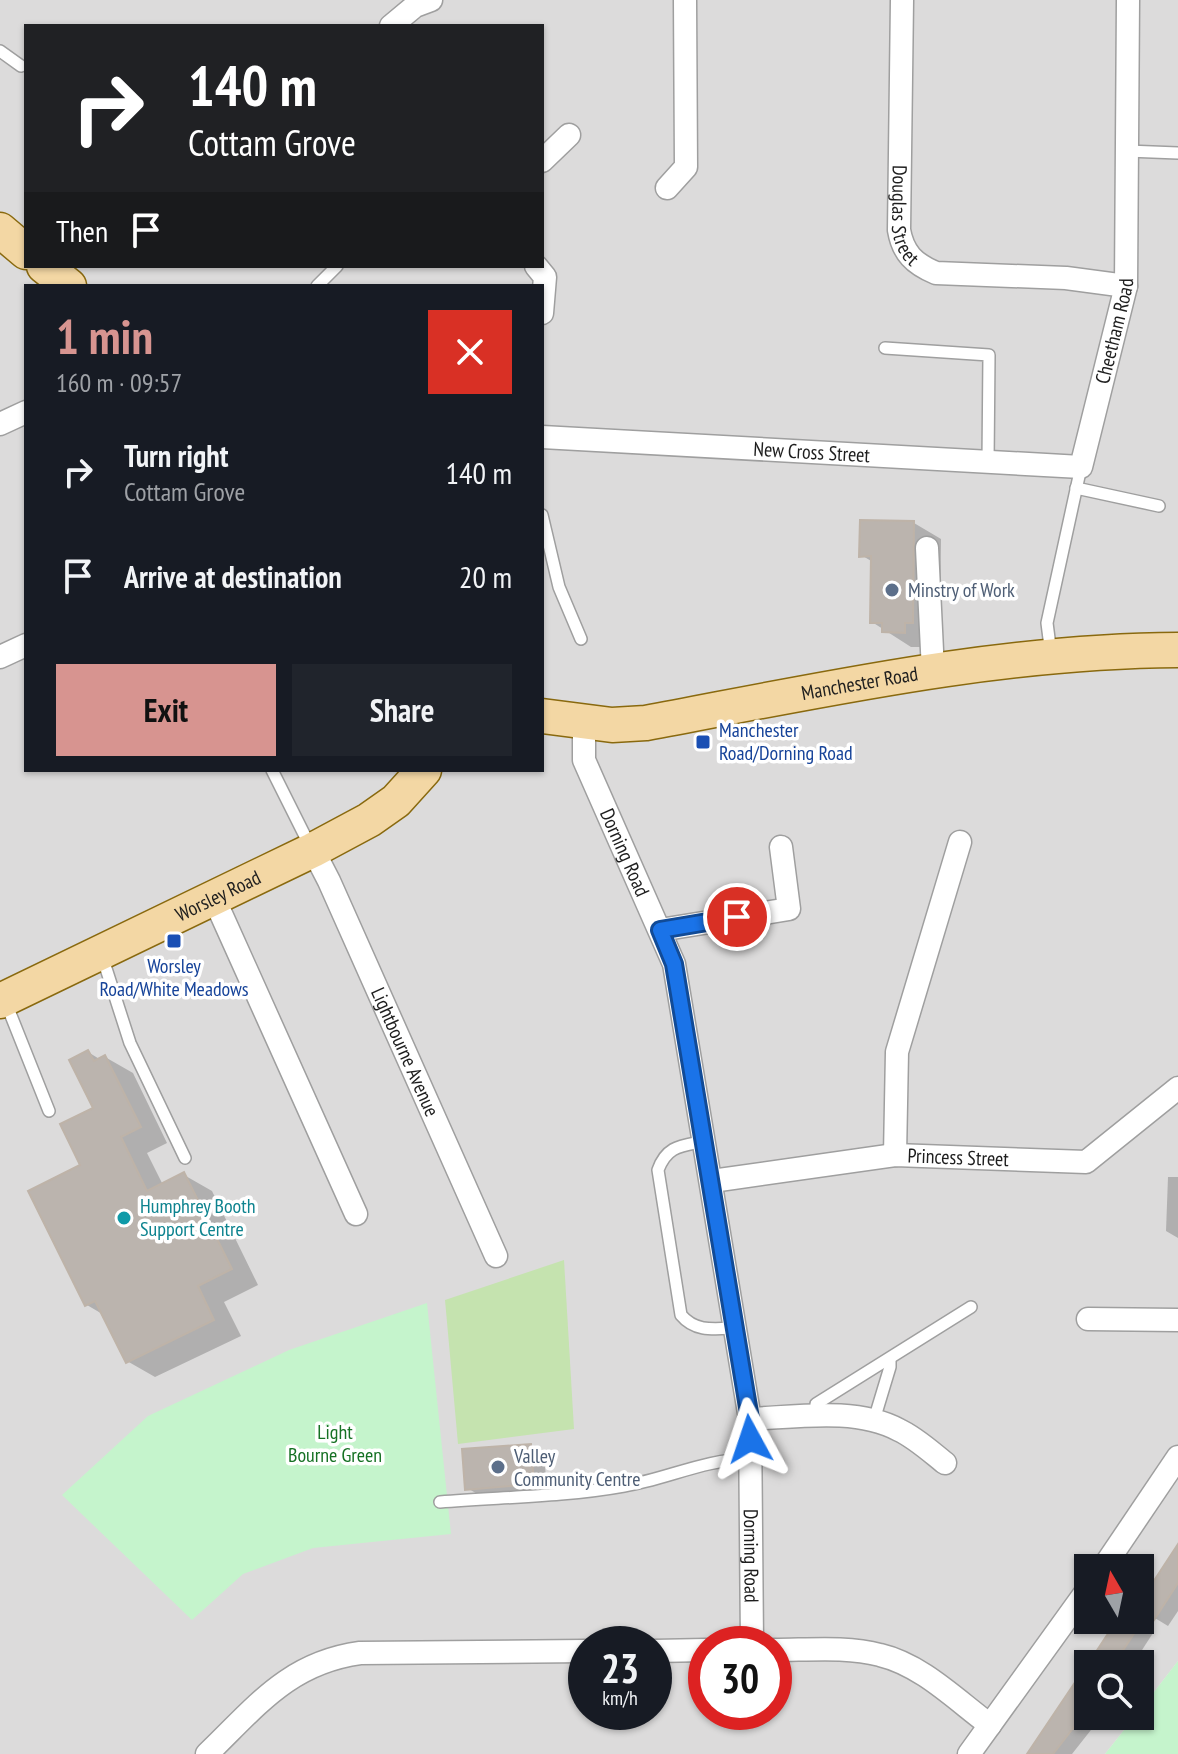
<!DOCTYPE html>
<meta charset="utf-8">
<style>
:root{--surface:#171b24;--page:#20242c;--text:#f1f3f6;--muted:#9ea1a6;--accent:#d79490}
body{margin:0;font-family:"PT Sans Narrow",sans-serif;background:var(--page);color:var(--text);height:100vh;display:flex;flex-direction:column;font-size:30px;white-space:nowrap}
*{box-sizing:border-box;margin:0}
p{font-size:26px;color:var(--muted)}
.icon{flex:none;width:44px;height:44px;fill:none;stroke:currentColor;stroke-width:2;stroke-linecap:round;stroke-linejoin:round}
.map{position:relative;flex:1;overflow:hidden}
.details{position:absolute;left:24px;top:284px;width:520px;height:488px;display:flex;flex-direction:column;background:var(--surface);border-radius:0px;box-shadow:0 2px 6px #0004}
.details>*{flex:none}
.guide{position:absolute;left:24px;top:24px;width:520px;height:244px;border-radius:0px;box-shadow:0 2px 6px #0004;background:#202124;color:#fff;overflow:hidden}
.needle{width:52px;rotate:351deg}
.fabs{position:absolute;left:1074px;top:1554px;display:grid;gap:16px}
.fabs a{display:grid;place-items:center;width:80px;height:80px;border-radius:0px;background:var(--surface);box-shadow:0 2px 6px #0004;font-size:40px}
.speed{position:absolute;left:568px;top:1626px;display:flex;gap:16px;font-size:40px;font-weight:700;text-align:center}
.speed>*{display:grid;place-content:center;width:104px;height:104px;border-radius:50%;background:var(--surface);box-shadow:0 2px 6px #0004;line-height:1}
.speed small{font-size:20px;font-weight:400}
.speed .limit{border:12px solid #d22;background:#fff;color:#111}
.pin{position:absolute;display:grid;place-items:center;width:68px;height:68px;color:#fff;margin:-34px;border:4px solid #fff;border-radius:50%;box-shadow:0 2px 8px #0007}
.me{position:absolute;width:88px;margin:-44px;rotate:355deg;stroke-linejoin:round;filter:drop-shadow(0 0 6px #0008)}
.turn{display:flex;align-items:center;gap:28px;height:168px;padding:0 32px;font-size:36px}
.turn .icon{width:104px;height:104px;stroke-width:2.5}
.turn b{display:block;font-size:56px;line-height:68px}
.then{display:flex;align-items:center;height:76px;padding:0 32px;background:#0003;gap:16px;font-size:30px}
.round{display:grid;place-items:center;flex:none;width:84px;height:84px;border-radius:0px;background:var(--page)}
.summary{display:flex;align-items:center;justify-content:space-between;height:136px;padding:0 32px}
h1{font-size:48px;font-weight:700;line-height:60px;color:var(--accent)}
.action{display:flex;gap:16px;margin-top:auto;padding:16px 32px}
.action a{flex:1;height:92px;border-radius:0px;background:var(--accent);color:#111;font-size:32px;font-weight:700;line-height:92px;text-align:center}
.action a+a{background:var(--page);color:var(--text)}
ul{padding:0;list-style:none}
li{display:flex;align-items:center;gap:24px;height:104px;padding:0 32px}
li div{flex:1}
li b{display:block;font-size:30px}
li em{font-style:normal}
.map>svg:first-child{display:block}
.residential{fill:#dcdbdb;fill-rule:evenodd}
.grass{fill:#c5e3af}
.park{fill:#c5f4cc}
.shadow{fill:#0003}
.building{fill:#bbb4ae;stroke:#beb3a8;stroke-width:2}
.lines{fill:none;stroke-linecap:round;stroke-linejoin:round}
.service-casing{stroke:#9f9f9f;stroke-width:14}
.minor-casing{stroke:#9f9f9f;stroke-width:25}
.primary-casing{stroke:#89690e;stroke-width:37}
.service{stroke:#fff;stroke-width:11}
.minor{stroke:#fff;stroke-width:22}
.primary{stroke:#f3d7a4;stroke-width:34}
.route-casing{stroke:#114b97;stroke-width:20}
.route{stroke:#1a73e8;stroke-width:14}
.service-dot{fill:#5c6f8a;stroke:#fff;stroke-width:3}
.transit-dot{fill:#1a4fb4;stroke:#fff;stroke-width:3}
.culture-dot{fill:#0f9aa8;stroke:#fff;stroke-width:3}
.labels{text-anchor:middle;dominant-baseline:central;stroke-width:7;stroke-linejoin:round;paint-order:stroke}
.street-label{font-size:20px;fill:#1e1e1e;stroke:#fff}
.service-label{font-size:20px;fill:#4e5e75;stroke:#fff;text-anchor:start}
.transit-label{font-size:20px;fill:#164399;stroke:#fff;text-anchor:start}
.culture-label{font-size:20px;fill:#0d838f;stroke:#fff;text-anchor:start}
.park-label{font-size:20px;fill:#167124;stroke:#fff}
</style>
<div class="map">
<svg width="1178" height="1754" viewBox="0 0 1178 1754">
<rect width="100%" height="100%" fill="#eeebe4"/>
<path class="residential" d="M0,0H1178V1661L1140,1710V1664H1088V1716H1135L1105,1754H0ZM26,26H542V266H26ZM26,286H542V770H26ZM1088,1568H1140V1620H1088ZM586,1644H654V1712H586ZM706,1644H774V1712H706Z"/>
<path class="grass" d="M564,1260L574,1429L458,1444L445,1300Z"/>
<g class="park">
<path d="M427,1303L451,1534L313,1548L243,1574L192,1620L62,1495L148,1416L289,1350Z"/>
<path d="M1178,1661V1754H1105L1135,1716H1140V1710Z"/>
</g>
<g class="shadow">
<path d="M914,523L941,539L940,637L932,647H911L872,622L873,562L861,555Z"/>
<path d="M88,1052L101,1060L105,1057L133,1073L167,1143L147,1153L163,1185L184,1175L212,1191L258,1285L224,1302L241,1336L155,1377L127,1361L104,1315L87,1305L83,1165L96,1109Z"/>
<path d="M1168,1177H1178V1238L1166,1231Z"/>
<path d="M530,1446L544,1453L547,1491L481,1496L467,1488Z"/>
<path d="M1178,1571V1611L1168,1626L1140,1609V1605Z"/>
<path d="M1119,1620H1133L1153,1633L1133,1664H1090Z"/>
<path d="M1088,1666V1716H1102L1072,1754H1029Z"/>
</g>
<g class="building">
<path d="M860,520L914,521L913,623H905V633L882,632V623H870L871,556L859,557Z"/>
<path d="M88,1050L94,1061L105,1055L141,1127L121,1137L147,1191L184,1172L232,1269L198,1286L214,1320L126,1363L95,1301L85,1306L28,1191L80,1165L60,1124L93,1108L69,1060Z"/>
<path d="M531,1444L534,1484L465,1490L462,1449Z"/>
<path d="M1178,1544V1583L1154,1620L1140,1611V1602Z"/>
<path d="M1117,1620H1143L1114,1664H1088Z"/>
<path d="M1088,1663V1709L1053,1754H1027Z"/>
</g>
<g class="lines">
<g class="service-casing">
<g id="service">
<path d="M0,51L21,66"/>
<path d="M1127,151L1178,153"/>
<path d="M317,286L337,266"/>
<path d="M885,348L989,355L988,462"/>
<path d="M1076,488L1159,506"/>
<path d="M542,515L559,587L581,639"/>
<path d="M1051,654L1047,623L1081,467"/>
<path d="M272,770L310,846"/>
<path d="M102,956L130,1043L185,1158"/>
<path d="M6,1003L49,1111"/>
<path d="M705,1141C682,1146 667,1145 658,1170L681,1315C695,1332 714,1329 734,1328"/>
<path d="M816,1416V1404L971,1307"/>
<path d="M874,1420L890,1367V1360"/>
<path d="M440,1502C501,1497 563,1497 624,1486C667,1479 705,1459 749,1459"/>
</g>
</g>
<g class="minor-casing">
<g id="minor">
<path id="s1" d="M902,0L899,230C903,253 914,264 936,273L1066,278L1126,286"/>
<path d="M391,26L415,6L431,0"/>
<path d="M542,161L569,135"/>
<path d="M667,188L686,167L685,0"/>
<path d="M536,266L545,277L542,313"/>
<path d="M0,424L26,412"/>
<path id="s2" d="M542,437L1081,467L1126,286L1128,0"/>
<path d="M927,548L933,671"/>
<path d="M0,657L26,645"/>
<path id="s3" d="M584,723V760L674,964L750,1419L752,1644"/>
<path id="s4" d="M313,850L329,881L496,1256"/>
<path d="M213,896L356,1214"/>
<path d="M660,930L789,909L781,847"/>
<path d="M895,1155L897,1052L960,842"/>
<path id="s5" d="M712,1181L895,1155L1086,1162L1178,1088"/>
<path d="M1088,1319L1178,1320"/>
<path d="M750,1419C797,1417 856,1407 899,1430C916,1438 931,1452 945,1463"/>
<path d="M1103,1568L1178,1457"/>
<path d="M774,1650C808,1650 847,1646 880,1655C922,1665 956,1700 990,1725"/>
<path d="M654,1651L706,1650"/>
<path d="M207,1754C256,1707 288,1663 360,1653L586,1651"/>
<path d="M969,1754L1088,1589"/>
</g>
</g>
<g class="primary-casing">
<g id="primary">
<path d="M0,230L26,252"/>
<path d="M44,266L69,286"/>
<path id="s6" d="M542,716L612,725L646,723C822,690 998,651 1178,650"/>
<path id="s7" d="M0,1001L313,850L369,820L396,801L424,770"/>
</g>
</g>
<use href="#service" class="service"/>
<use href="#minor" class="minor"/>
<use href="#primary" class="primary"/>
</g>
<g class="lines">
<g class="route-casing">
<path id="route" d="M737,917L660,930L674,964L750,1419V1439"/>
</g>
<use href="#route" class="route"/>
</g>
<g class="service-dot">
<circle cx="892" cy="590" r="8"/>
<circle cx="498" cy="1467" r="8"/>
</g>
<g class="transit-dot">
<rect x="695" y="734" width="16" height="16" rx="4"/>
<rect x="166" y="933" width="16" height="16" rx="4"/>
</g>
<circle class="culture-dot" cx="124" cy="1218" r="8"/>
<g class="labels">
<g class="street-label">
<text stroke="none"><textPath href="#s1" startOffset="216">Douglas Street</textPath></text>
<text stroke="none"><textPath href="#s2" startOffset="680">Cheetham Road</textPath></text>
<text stroke="none"><textPath href="#s2" startOffset="270">New Cross Street</textPath></text>
<text stroke="none"><textPath href="#s6" startOffset="322">Manchester Road</textPath></text>
<text stroke="none"><textPath href="#s3" startOffset="138">Dorning Road</textPath></text>
<text stroke="none"><textPath href="#s7" startOffset="242">Worsley Road</textPath></text>
<text stroke="none"><textPath href="#s4" startOffset="222">Lightbourne Avenue</textPath></text>
<text stroke="none"><textPath href="#s5" startOffset="248">Princess Street</textPath></text>
<text stroke="none"><textPath href="#s3" startOffset="858">Dorning Road</textPath></text>
</g>
<g class="service-label">
<text x="908" y="590">Minstry of Work</text>
<text x="514" y="1456">Valley<tspan x="514" dy="23">Community Centre</tspan></text>
</g>
<g class="transit-label">
<text x="719" y="730">Manchester<tspan x="719" dy="23">Road/Dorning Road</tspan></text>
<text x="174" y="966" text-anchor="middle">Worsley<tspan x="174" dy="23">Road/White Meadows</tspan></text>
</g>
<g class="culture-label">
<text x="140" y="1206">Humphrey Booth<tspan x="140" dy="23">Support Centre</tspan></text>
</g>
<g class="park-label">
<text x="335" y="1432">Light<tspan x="335" dy="23">Bourne Green</tspan></text>
</g>
</g>
</svg>
<div class="fabs">
<a><svg class="needle" viewBox="-14 -14 28 28"><path d="M0-13l5 13h-10z" fill="#e53935"/><path d="M0 13l5-13h-10z" fill="#9ea1a6"/></svg></a>
<a><svg class="icon" aria-label="search" viewBox="0 0 24 24"><circle cx="10" cy="10" r="6"/><path d="M15 15l6 6"/></svg></a>
</div>
<div class="speed"><div>23<small>km/h</small></div><div class="limit">30</div></div>
<div class="pin" style="left:737px;top:917px;background:#d93025"><svg class="icon" aria-label="arrive" viewBox="0 0 24 24"><path d="M6 21V4h12l-3 4 3 4H6"/></svg></div>
<svg class="me" style="left:750px;top:1439px" viewBox="-20 -20 40 40"><path d="M0-17L14 15 0 8-14 15z" fill="#1a73e8" stroke="#fff" stroke-width="4"/></svg>
<div class="guide">
<div class="turn"><svg class="icon" aria-label="right" viewBox="0 0 24 24"><path d="M7 20v-9h11M14 6l5 5-5 5"/></svg><div><b>140 m</b>Cottam Grove</div></div>
<div class="then">Then<svg class="icon" aria-label="arrive" viewBox="0 0 24 24"><path d="M6 21V4h12l-3 4 3 4H6"/></svg></div>
</div>
<section class="details">
<div class="summary"><div><h1>1 min</h1><p>160 m · 09:57</p></div><a class="round" style="background:#d93025;color:#fff"><svg class="icon" aria-label="close" viewBox="0 0 24 24"><path d="M6 6l12 12M18 6L6 18"/></svg></a></div>
<ul>
<li><svg class="icon" aria-label="right" viewBox="0 0 24 24"><path d="M7 20v-9h11M14 6l5 5-5 5"/></svg><div><b>Turn right</b><p>Cottam Grove</p></div><em>140 m</em></li>
<li><svg class="icon" aria-label="arrive" viewBox="0 0 24 24"><path d="M6 21V4h12l-3 4 3 4H6"/></svg><div><b>Arrive at destination</b></div><em>20 m</em></li>
</ul>
<div class="action"><a>Exit</a><a>Share</a></div>
</section>
</div>
